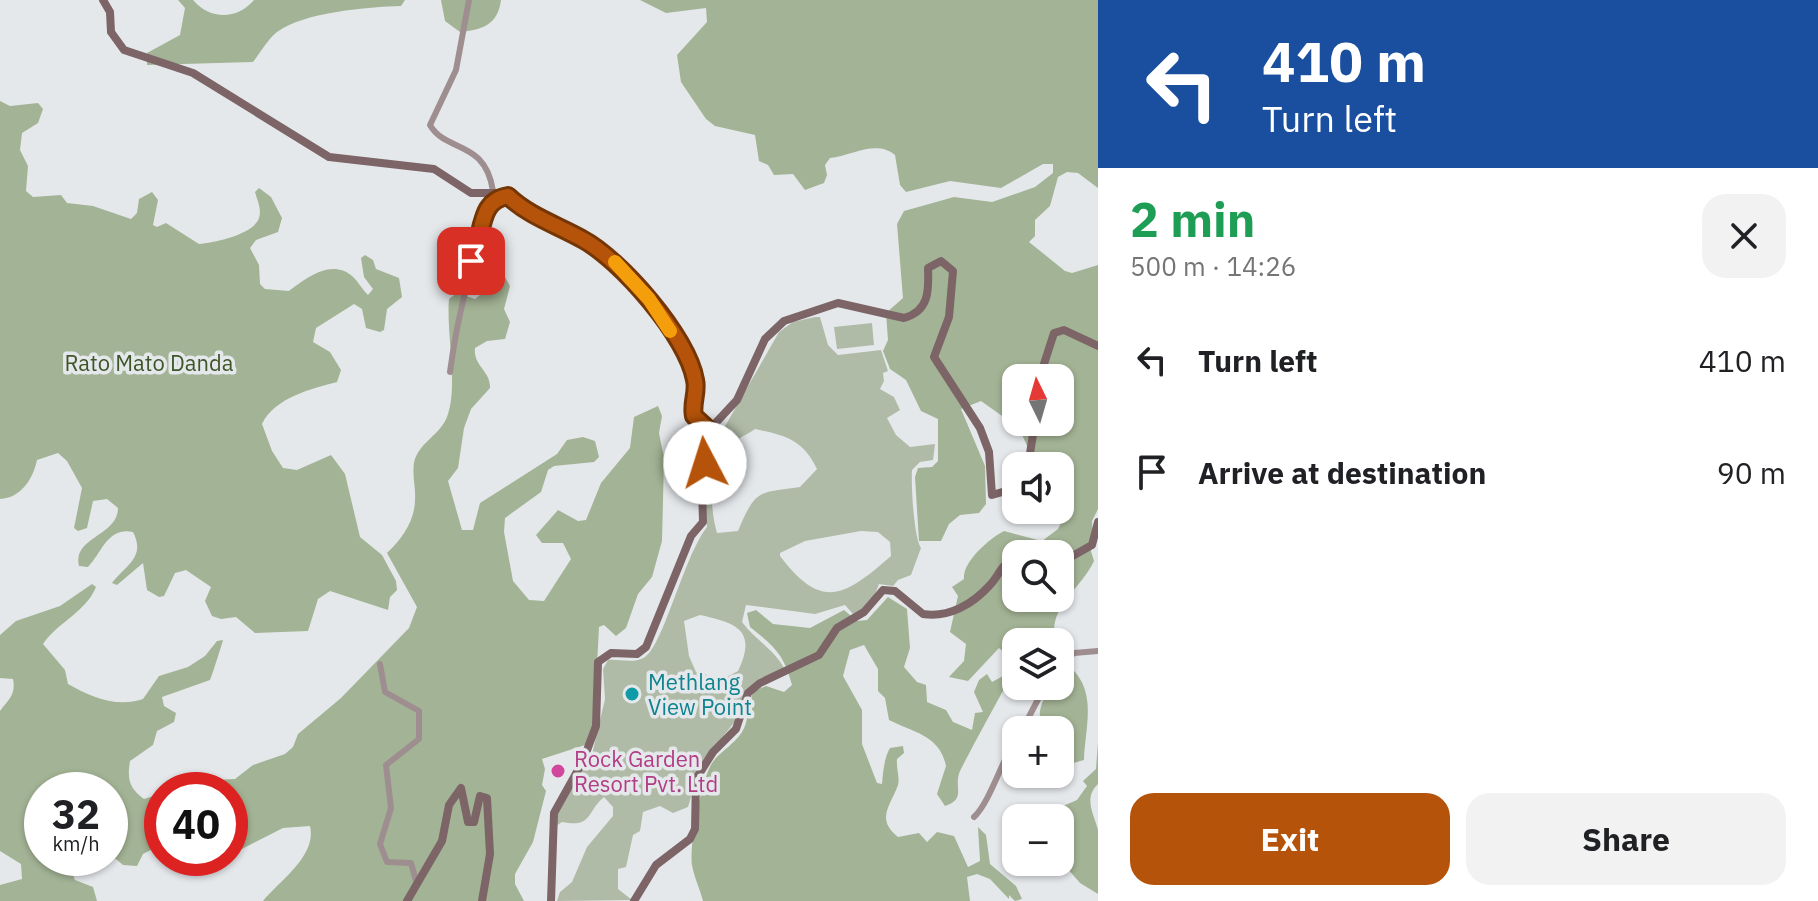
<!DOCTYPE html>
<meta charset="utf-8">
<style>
:root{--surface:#fff;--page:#f2f2f2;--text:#202124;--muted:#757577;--accent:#b45309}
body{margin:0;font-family:"IBM Plex Sans",sans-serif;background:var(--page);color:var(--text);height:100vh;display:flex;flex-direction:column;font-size:30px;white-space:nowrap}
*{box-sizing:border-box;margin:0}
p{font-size:26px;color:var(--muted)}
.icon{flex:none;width:44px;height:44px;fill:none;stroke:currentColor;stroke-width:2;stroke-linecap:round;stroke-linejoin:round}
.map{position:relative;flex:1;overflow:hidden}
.sheet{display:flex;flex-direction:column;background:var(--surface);width:720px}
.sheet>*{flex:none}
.guide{background:#1a4fa0;color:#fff;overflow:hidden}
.needle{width:52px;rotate:355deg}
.fabs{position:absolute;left:1002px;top:364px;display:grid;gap:16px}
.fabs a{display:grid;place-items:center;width:72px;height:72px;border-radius:16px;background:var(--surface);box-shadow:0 2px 6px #0004;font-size:40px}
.speed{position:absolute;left:24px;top:772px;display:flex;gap:16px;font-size:40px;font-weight:700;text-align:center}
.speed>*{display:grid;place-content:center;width:104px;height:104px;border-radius:50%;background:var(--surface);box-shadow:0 2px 6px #0004;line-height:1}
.speed small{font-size:20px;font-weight:400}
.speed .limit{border:12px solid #d22;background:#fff;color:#111}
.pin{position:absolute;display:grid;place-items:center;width:68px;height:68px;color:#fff;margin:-34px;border-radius:16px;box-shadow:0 4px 12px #0006}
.me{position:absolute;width:88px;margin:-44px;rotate:355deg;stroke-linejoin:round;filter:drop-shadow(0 0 6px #0008)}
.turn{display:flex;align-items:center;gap:28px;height:168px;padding:0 32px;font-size:36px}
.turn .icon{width:104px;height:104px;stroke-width:2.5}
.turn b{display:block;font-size:56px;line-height:68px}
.round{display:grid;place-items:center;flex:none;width:84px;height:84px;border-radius:24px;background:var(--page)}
.headline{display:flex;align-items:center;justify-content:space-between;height:136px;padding:0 32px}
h1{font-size:48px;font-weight:800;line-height:60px;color:#1e9e55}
.cta{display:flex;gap:16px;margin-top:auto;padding:16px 32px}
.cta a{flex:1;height:92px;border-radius:24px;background:var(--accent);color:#fff;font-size:32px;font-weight:800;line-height:92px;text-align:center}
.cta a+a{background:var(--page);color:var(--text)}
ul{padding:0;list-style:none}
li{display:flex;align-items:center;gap:24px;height:112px;padding:0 32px}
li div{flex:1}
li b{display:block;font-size:30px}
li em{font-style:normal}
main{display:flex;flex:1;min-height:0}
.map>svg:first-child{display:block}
.green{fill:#b0bba7;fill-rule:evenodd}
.forest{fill:#a3b395;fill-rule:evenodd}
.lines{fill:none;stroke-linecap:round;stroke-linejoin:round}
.street{stroke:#9f8e90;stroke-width:6}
.secondary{stroke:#7c6467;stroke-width:8}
.route-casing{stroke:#753606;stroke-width:20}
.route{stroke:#b45309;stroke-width:14}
.slow{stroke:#f59e0b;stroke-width:14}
.culture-dot{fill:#0f9aa8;stroke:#e5e8eb;stroke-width:3}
.hotel-dot{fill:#d1479c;stroke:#e5e8eb;stroke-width:3}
.labels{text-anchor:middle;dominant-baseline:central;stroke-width:7;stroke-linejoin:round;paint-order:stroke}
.park-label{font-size:22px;fill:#3e5527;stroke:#e5e8eb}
.culture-label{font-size:22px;fill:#0d838f;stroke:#e5e8eb;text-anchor:start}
.hotel-label{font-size:22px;fill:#b23c85;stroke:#e5e8eb;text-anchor:start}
</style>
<main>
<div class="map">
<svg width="1098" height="901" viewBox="0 0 1098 901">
<rect width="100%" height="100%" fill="#e5e8eb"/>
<g class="green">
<path d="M815,317H820L828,345L838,355L881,350L888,371L883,373L884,381L880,389L894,397L900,410L887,418L896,435L910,447L935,444L933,460L920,462L912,470C911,486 914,538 921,548L911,575L898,580L893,586L879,584C875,596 866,611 853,614L845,605L815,614L746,605L742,622C755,640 774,649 784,668L759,679L746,692L737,719L701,764L688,807L673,813L660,806L643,812L640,831L633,835L626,867L618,869V889L632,900L557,901L560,892L572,882L587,847L613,816V807L604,797C586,812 593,828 562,822L556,826V817L584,765L590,763L605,699L603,669L608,660C620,659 635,664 645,657C664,644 684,556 707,527L705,484L712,449L779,332L793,322ZM755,429C784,435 803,439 817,469L800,487C759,493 756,488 738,531L717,533C710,508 707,467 728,446C735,439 747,435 755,429ZM861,531L878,532L890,542L891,556C844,597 822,611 780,556V553L805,541ZM700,615C735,623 758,629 738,671L723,679L696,672L689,656L684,621Z"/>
<path d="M872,323L874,345L837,349L834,327Z"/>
</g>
<g class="forest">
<path d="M178,0H193C210,20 237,20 254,0H405L401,6C368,7 304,12 277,32C268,39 260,53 253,62L147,65V53L180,35L185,8Z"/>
<path d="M441,0H501C498,24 483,30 460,32L445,21Z"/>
<path d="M640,0H1098V188L1078,173L1067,172L1058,177L1050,206L1035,220V236L1029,242L1065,271L1072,273L1098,265V509L1092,521L1093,541L1089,545L1094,561C1080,591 1048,605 1055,642H1016V662L999,648L968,681L949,677L964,661L966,644L950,632L958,596L952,587L964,579C962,562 990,538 1004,531L1042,541L1058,529L1066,512L1060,505V466L1033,459L1019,428L981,401L961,409L985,466L986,504L979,513L960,515L949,524L941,541H919L915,477L918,468L932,467L938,461V419L921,411L906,380L890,369L883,351L888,340L886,313L903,298L897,224L904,211L954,197L992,202L1035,187L1053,173V164H1043L1001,188L950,181L906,192L900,185L895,155C876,139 851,156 830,158L825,165L827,175L824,183L805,190L793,174L774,175L768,165L759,161L755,135L715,126L706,119L681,82L677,55L707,22L706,8L666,13ZM1016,378H1060V422H1016ZM1016,554H1060V598H1016Z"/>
<path d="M0,101L10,106L38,103L43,109L38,123L22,133L20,150L28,166L26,191L33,197L61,195L67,203L93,206L131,219L137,213L139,199L152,192L158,200L153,225L157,227L166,223L199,244C215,242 253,235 259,218C262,209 257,200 255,192L259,188L271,197L282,218L278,232L256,240L250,248L259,265L260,284L265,289L289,291C305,279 331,258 352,276C358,281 362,289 368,295L373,289L364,277L361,258L365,255L373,260L376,269L399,278L402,297L387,309L384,330L380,332L366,328L362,309L354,304L316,328L313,342L330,352L341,370L337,382C313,388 274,398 262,424L272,451L283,468L297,470L331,455L345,474L360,537L382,555L396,581L397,590L390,597L388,610L330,591L318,599L308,631L255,633L236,617L221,619L212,616L205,601L211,587L186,570L175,573L164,596L159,597L147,590L143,563L117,585L112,583C126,565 146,557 133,532C107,527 102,553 88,567L79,566C72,537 118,536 118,508L107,499L93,501L87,528L78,531L74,528L82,488L67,461L58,453L37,460C33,479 21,498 0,499Z"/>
<path d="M496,251L502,258L501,270L510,286L504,309L510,322L505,339L487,341L475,348C473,366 491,371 490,388L471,409L464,428L458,468L448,481L462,530H473L480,503L557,454L567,440L583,437L595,441L599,457L594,462L554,466L548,470L541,492L505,518L504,532L513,581L529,600L544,601L571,559L563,543H542L536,535L558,510L578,521L586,520L601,483L630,448L634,417L658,406L662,416L659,433L664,458L662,541L652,577L638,594L626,628L616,636L604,625L599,627L594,723L588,744L542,759L545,769L542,785L546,791L533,842L515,874V884L524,901H263C280,880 317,856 310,826L283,828L230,855V790H167L189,781L235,779L253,765L285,754L293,747L298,734L341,698L409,628L417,607L387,553C401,540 415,521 415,500C416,488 412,476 414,463C418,442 442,435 448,414C458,384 446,330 449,299L457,293L475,299L485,291L478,277L456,272L458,266L484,253Z"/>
<path d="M92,584L96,587C86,612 58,622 43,644L65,670L68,684C91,697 116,708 143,699L159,676L188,667L205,656L217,641L223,640C222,644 212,676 210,680L162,697L164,706L176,713L174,722L157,731L153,745L130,761C127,779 129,788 144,799L162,793V844L143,854L137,866L123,865L116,859L108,858L110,790H42V858H85L73,875L75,880L93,887L97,901H0V885L22,879L21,864L0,851V711C9,699 16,695 13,679L0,678V635L16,621L60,606Z"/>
<path d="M888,597L907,609L910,648L904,667L917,682L926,685L927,702L946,710L953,722L972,730L975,713L983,712L974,692L979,680L987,674L992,682L1003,676L1006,670L1011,676C994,708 976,739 960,771C953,787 967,799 945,806L937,794L946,766C940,735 912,732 889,720L885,698L878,691V669L864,645L850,650L843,676L862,710V744L877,783L882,784C883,773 884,758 890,748L903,746L904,753L897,759C896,768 900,778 898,785C891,805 875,819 898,837L919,833L927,842L937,832L954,836L968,867L980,861L978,827L986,835L990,864L1016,886L1022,899L1015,901L1009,895V899L990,879L977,874L967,877L970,901H703C700,889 694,877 692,865C689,846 701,780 712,763C722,749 738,743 745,726C749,715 748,703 754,691L766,686L784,692L792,685C784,654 774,646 750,627L747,613L756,610L773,624L810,628L844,610L857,621L867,620Z"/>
<path d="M1070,667C1098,692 1085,728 1084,760L1070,764L1060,762V730H1044C1035,713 1042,700 1052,686H1060V676Z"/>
<path d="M1098,742V784C1083,798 1094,814 1098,830C1098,849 1098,874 1098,894L1080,883L1060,860V818H1047L1049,812L1077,800L1087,786L1083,781L1096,769Z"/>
</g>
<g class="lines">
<g class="street">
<path d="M469,0L456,70L430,125C446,153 485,139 493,191"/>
<path d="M450,372C456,328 465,285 480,243C484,232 482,217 487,206C490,198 500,197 508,196"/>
<path d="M380,664L385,692L419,711V739L386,765L391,808L380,844L387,862L411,863L417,884"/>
<path d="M1060,665L1074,653L1098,651"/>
<path d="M1022,730L1045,686"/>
<path d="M974,817C990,802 1002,760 1016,739"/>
</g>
<g class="secondary">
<path d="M103,0L110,12L111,32L124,50L193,73L329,157L434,169L471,193H504L536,216L585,240L629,276L672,333L695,380L694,416L709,430"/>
<path d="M1033,378L1043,367L1054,333L1064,330L1098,346"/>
<path d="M709,430L737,400L765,339L784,321L838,303L904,318C929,311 929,291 928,268L941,261L953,271L949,317L934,357L980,428L989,452L992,495L1016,488"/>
<path d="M1028,466L1035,422"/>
<path d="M1060,563L1092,545L1098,522"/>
<path d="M407,901L442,841L449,805L461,788L468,822H474L480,796L487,798L490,854L482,901"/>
<path d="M551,901L554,813L583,761L596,726L598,662L611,653L637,654L646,647L691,536L703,522L702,485L709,430"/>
<path d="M634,901L656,865L690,839L695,829L696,779L713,752L736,729L748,693L760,683L819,655L837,628L864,612L883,590L895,591L923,614C949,618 973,604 990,585C1000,575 1001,562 1016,560"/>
</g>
</g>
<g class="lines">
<g class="route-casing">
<path id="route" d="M471,261C485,233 477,201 508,196C529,216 557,225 582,239C620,259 688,337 695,380C698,392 691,404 694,416L709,430L705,463"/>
</g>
<use href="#route" class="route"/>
<path class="slow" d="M615,262L649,299L670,331"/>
</g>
<circle class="culture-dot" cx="632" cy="694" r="8"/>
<circle class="hotel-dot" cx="558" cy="771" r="8"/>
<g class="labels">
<g class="park-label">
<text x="149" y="362">Rato Mato Danda</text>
</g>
<g class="culture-label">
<text x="648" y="681">Methlang<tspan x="648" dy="25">View Point</tspan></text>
</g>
<g class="hotel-label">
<text x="574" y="758">Rock Garden<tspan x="574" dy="25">Resort Pvt. Ltd</tspan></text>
</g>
</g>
</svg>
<div class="fabs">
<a><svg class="needle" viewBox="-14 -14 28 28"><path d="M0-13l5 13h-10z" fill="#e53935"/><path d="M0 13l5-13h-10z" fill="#757577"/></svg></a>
<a><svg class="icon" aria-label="sound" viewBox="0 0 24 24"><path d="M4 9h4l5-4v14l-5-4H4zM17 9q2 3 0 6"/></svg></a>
<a><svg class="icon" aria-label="search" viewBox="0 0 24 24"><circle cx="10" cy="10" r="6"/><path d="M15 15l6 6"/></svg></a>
<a><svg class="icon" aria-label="layers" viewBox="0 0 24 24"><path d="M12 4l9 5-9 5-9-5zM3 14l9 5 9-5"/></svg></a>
<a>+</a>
<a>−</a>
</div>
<div class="speed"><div>32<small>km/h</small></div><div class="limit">40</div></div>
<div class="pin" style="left:471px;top:261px;background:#d93025"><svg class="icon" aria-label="arrive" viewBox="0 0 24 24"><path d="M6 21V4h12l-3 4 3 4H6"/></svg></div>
<svg class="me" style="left:705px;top:463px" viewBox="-20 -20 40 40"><circle r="19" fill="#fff"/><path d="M0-13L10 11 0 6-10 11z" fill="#b45309"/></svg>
</div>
<section class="sheet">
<div class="guide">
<div class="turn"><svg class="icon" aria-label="left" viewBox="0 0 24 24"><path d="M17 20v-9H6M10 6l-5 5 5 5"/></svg><div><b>410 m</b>Turn left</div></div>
</div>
<div class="headline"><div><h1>2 min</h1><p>500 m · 14:26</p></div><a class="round"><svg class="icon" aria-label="close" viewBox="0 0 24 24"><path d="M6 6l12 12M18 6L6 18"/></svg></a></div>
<ul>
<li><svg class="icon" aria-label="left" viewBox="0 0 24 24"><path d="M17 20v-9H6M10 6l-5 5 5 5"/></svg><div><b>Turn left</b></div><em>410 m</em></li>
<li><svg class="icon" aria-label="arrive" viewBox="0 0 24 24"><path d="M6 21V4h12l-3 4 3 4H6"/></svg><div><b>Arrive at destination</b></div><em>90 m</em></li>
</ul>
<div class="cta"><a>Exit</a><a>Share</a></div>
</section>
</main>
